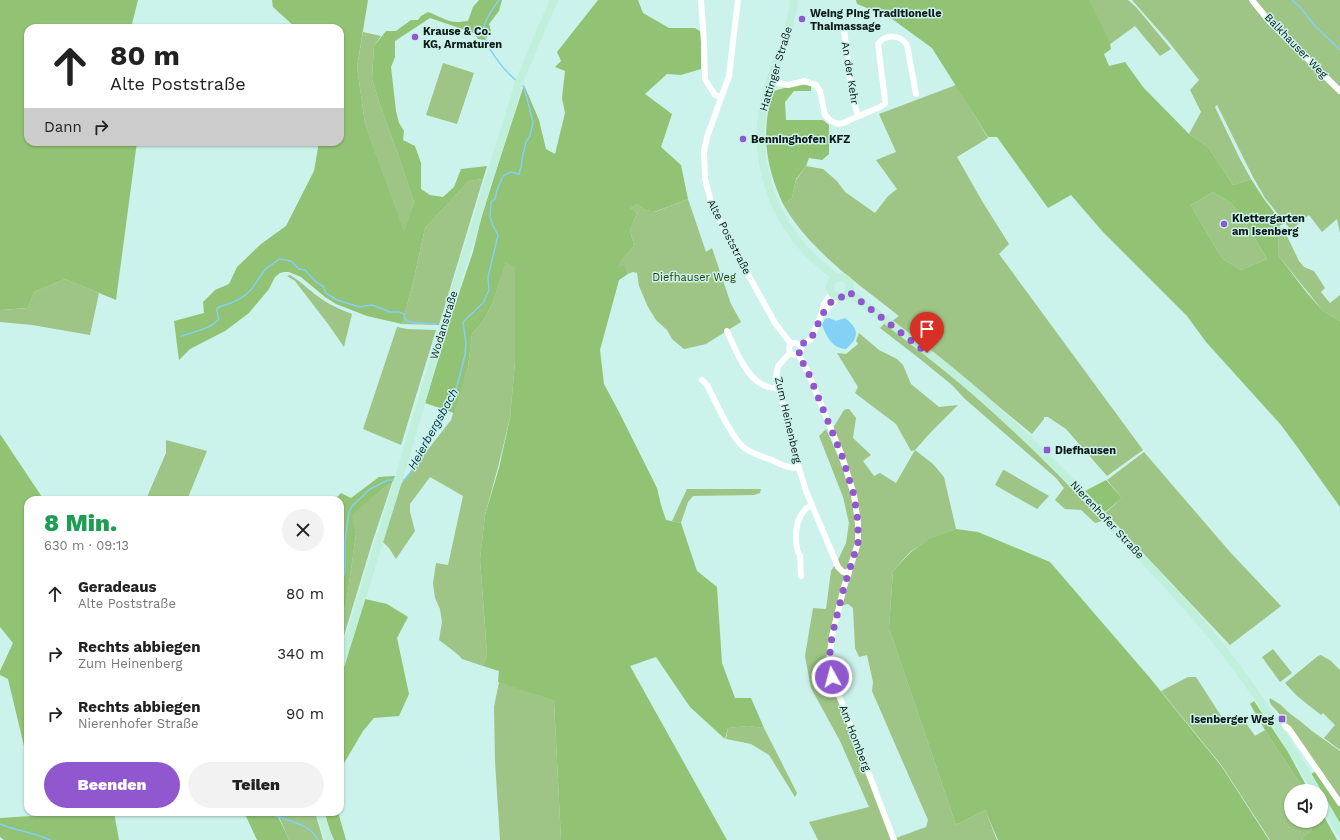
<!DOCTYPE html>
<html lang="de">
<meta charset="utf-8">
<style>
:root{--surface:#fff;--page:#f2f2f2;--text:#222;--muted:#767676;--accent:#9057ce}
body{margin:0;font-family:"Work Sans",sans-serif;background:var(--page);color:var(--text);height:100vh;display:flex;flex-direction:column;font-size:15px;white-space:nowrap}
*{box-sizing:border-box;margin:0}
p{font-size:13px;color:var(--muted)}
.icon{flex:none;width:22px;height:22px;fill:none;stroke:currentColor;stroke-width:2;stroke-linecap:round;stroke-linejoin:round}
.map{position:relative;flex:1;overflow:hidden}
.panel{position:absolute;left:24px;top:496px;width:320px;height:320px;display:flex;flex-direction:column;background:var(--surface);border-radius:12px;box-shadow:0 1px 3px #0004}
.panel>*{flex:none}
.banner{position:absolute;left:24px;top:24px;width:320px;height:122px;border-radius:12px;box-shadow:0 1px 3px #0004;background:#fff;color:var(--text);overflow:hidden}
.fabs{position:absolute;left:1284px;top:784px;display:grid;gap:8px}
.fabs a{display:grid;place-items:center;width:44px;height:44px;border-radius:50%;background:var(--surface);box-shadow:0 1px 3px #0004;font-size:20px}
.pin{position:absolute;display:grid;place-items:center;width:34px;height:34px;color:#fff;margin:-41px -17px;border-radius:50% 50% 50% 0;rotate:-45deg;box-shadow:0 0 4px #0007}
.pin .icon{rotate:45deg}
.me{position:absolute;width:44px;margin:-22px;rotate:353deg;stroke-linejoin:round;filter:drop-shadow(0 0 3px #0008)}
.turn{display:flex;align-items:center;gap:14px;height:84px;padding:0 20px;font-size:18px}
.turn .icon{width:52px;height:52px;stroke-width:2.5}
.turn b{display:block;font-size:28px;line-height:34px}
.then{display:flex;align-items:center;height:38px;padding:0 20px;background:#0003;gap:8px;font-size:15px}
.round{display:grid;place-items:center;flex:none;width:42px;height:42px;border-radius:21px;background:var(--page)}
.overview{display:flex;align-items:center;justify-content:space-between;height:68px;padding:0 20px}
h1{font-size:24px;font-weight:800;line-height:30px;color:#1e9e55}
.primary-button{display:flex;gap:8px;margin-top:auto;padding:8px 20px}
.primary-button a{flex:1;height:46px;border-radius:24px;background:var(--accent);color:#fff;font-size:16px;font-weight:800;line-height:46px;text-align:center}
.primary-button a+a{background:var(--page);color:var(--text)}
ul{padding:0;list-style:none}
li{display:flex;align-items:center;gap:12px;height:60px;padding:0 20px}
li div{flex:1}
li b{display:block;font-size:15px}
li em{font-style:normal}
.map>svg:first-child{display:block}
.green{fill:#9ec585}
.forest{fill:#92c273;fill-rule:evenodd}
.water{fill:#83d1f7}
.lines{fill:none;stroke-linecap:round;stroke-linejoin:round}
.stream{stroke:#83d1f7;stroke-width:1.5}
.canal{stroke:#83d1f7;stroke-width:6}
.street{stroke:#fff;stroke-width:6}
.secondary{stroke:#c0f0db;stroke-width:8}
.route{stroke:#9057ce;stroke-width:7;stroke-dasharray:0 12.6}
.poi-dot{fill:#9057ce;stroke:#cbf2eb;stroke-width:1.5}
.labels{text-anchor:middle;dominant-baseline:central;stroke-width:3;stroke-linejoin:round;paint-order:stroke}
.poi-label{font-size:11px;font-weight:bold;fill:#0c1b18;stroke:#cbf2eb;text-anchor:start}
.street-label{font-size:11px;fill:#0c1b18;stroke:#cbf2eb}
.park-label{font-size:11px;fill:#1e3c03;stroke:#cbf2eb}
.water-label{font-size:12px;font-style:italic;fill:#023346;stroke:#cbf2eb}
</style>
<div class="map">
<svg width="1340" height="840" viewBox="0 0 1340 840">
<rect width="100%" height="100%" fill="#cbf2eb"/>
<g class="green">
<path d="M1090,0H1128L1136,7L1171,49L1160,56L1135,26L1109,45Z"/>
<path d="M1132,0H1250L1340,94V233L1337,219L1322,232L1309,215L1291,230L1265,198L1253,177L1217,105L1215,107L1239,157L1251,179L1233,185L1208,147L1189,134L1201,112L1190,90L1199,80L1168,41Z"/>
<path d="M1255,0H1340V88L1271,19Z"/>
<path d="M363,32L381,36L374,46L372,79L381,108L398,154L414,202L404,232L365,123L357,67Z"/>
<path d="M443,63L474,73L457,124L426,115Z"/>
<path d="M956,85L988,138L957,157L982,201L1009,244L999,254L1143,450L1107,476L1066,429L1048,417H1044V419L1032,434L938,356L892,321L899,316C857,283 810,251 783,204L792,198L796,180L806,166L823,169L837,181L845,192L875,213L888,196L897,189L876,160L896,152L879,114Z"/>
<path d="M483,179L439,325L402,324L413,283L425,228L469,181Z"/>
<path d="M1213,192L1231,203L1242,217L1267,259L1241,270L1223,259L1212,242L1191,205Z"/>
<path d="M688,199L706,252L712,248L731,304L741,322L706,344L684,349L672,339L667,330L656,320L648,307L639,286L637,273L633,272L628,274L624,266L617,269L622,260L634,246L630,230L637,213L631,208L637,204L644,209L655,212Z"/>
<path d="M1279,226L1286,234L1299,261L1304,267L1314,271L1325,288L1321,292L1330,303L1340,295V321L1323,311L1278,255Z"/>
<path d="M506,261L515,268V362L510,418L498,467L485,515L480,559L487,654L483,666L462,659C460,655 444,644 439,640L442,622L440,609L435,598L433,583L436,563L448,565L463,496L430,477L410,504V512L415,531L396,559L389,548L382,541L401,484L451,420L468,367L472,334L484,320L493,302Z"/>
<path d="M290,275C303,283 312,293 323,300C332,306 342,310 352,314L344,347L328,324L295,281L287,276Z"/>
<path d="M65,279L99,293L90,335L32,325L0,322V310L28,308L34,292Z"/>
<path d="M885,323C909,343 935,361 959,381C1010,424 1058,471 1102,521L1095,523L1081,510L1065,509L1055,500L1064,488L1056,478L965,399L952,385L920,359L880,328Z"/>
<path d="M397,327L407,329L436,330L401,445L363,429Z"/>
<path d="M859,333L879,350L897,359L903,365L911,384L939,407L958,405L931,432L915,450L911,451L896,424L855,393L858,387L837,353L846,354L858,344L856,341Z"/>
<path d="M847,409H849L856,418L853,438L871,455L863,461L874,476L880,473L896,483L915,450L933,464L944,477L956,529L930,539L910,552L893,571L889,628L956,825L985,810L997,840H896V838L926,827L928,820L872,691L873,682L867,655L859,657L855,648L853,608L848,604L841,606L827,661L892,840H818L809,822L869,807L840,741L811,688L805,656L813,608L826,609L831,571L838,560L846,543L849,523L843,497L819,436L826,429C839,458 854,491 855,523C856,529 855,536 855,542H859L861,523L833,428L844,410Z"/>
<path d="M166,440L207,451L187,500H166L147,497L166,453Z"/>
<path d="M1144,452L1230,552L1281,606L1230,645L1105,513L1122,498L1107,480Z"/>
<path d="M1003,470H1004L1049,496L1037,509L995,485Z"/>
<path d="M392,483L372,543L340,649V618L346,605L356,534L351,515L384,488Z"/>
<path d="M687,489H761L760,493L754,495L693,496L688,502L681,523L672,521Z"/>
<path d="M1273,649L1292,673L1280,682L1262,657Z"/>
<path d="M1321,655L1331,661L1340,670V750L1324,738L1335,725L1323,713L1321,715L1297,696L1285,683L1318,656Z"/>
<path d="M1188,677H1196L1223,719L1229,717L1233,723L1243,719L1255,736L1265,730L1301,785L1302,791H1291V821H1310L1312,830L1302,838L1303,840H1270L1222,766L1161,691Z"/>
<path d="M499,682L554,701L561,840H500L495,761L494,707Z"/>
<path d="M1270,698L1281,705L1288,712L1300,721L1312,731L1340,751V800L1277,711C1273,707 1268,703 1270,698Z"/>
<path d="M747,726L764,728L797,793L795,797L769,755L751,744L726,739L728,728Z"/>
<path d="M277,812H315L323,840H289Z"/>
</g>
<g class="forest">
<path d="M0,0H138L131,28H28V142H137L116,300L65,279L34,292L28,308L0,310Z"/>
<path d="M272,0H368L357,67L365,123L404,231L414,202L398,154L381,108L372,79L374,46L386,31H396L411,20H418L421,16L428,12C437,15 449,23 459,22C461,22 465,21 468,21L473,7L479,0H502L499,11L489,24L491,31L485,40L478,39L474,33L430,18L395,41V57L391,67L396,111L399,123L404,131L403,140L415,146L421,163V189L430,195L443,197L454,187L461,169L487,166L483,179L469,181L425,228L413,283L402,324L367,316L336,304L325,297L301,277L289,272H284L280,273L275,277L269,289L249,313L225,331L190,349L179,360L174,321L204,313L203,302L215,290L229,284L237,267L261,244L286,226L314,171L319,142H340V28H296L273,7Z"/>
<path d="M598,0H638L643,13L669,28H695L701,32V69L681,75L667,74L645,94L672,114L661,147L681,165L688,199L654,212L644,209L637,204L631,208L637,213L630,230L634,246L622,260L618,268L624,265L628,274L619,280L600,350L604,384L619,412L657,488L661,505L666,520L681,523L697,571L717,587L722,663L735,698H751L764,728L747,726L728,728L725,739L690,707L656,657L630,666L727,840H561L554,701L498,682L499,671L483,666L487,654L480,559L485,515L499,468L510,418L515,362V268L506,262L493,302L484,320L472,334L468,367L454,413L425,403L453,311L473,252L482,215L493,180L524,85L539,120L546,149L555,154L565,113L562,98L565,71L555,67L561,61L557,52Z"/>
<path d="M856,0H1090L1110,44L1111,49L1104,54L1109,66L1125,62L1143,87L1189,134L1208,147L1233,185L1251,179L1264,199L1283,224L1279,226L1278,255L1307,293L1323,311L1340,321V507L1298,448L1281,425L1206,342L1187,316L1103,232L1071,195L1048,208L997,137H988L932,48L888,16L857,4ZM1213,192L1231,203L1242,217L1267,259L1241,270L1223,259L1212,242L1191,205Z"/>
<path d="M800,84L811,86V91H794L785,102L786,120H823L829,125V154L822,160L809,158L806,166L796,179L792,198L783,204C765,165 761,132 773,91Z"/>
<path d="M0,434L44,500H28V749L24,746L8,679L0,675V671L13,643L0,627Z"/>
<path d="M395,476L392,483L384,488L352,515L356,534L346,605L340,618V500H334L341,493L351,498L379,477Z"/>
<path d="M1106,480L1122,498L1105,512L1085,491Z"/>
<path d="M956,529L978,532L1050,562L1150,678L1222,767L1269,840H998L985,810L956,825L889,628L893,571L911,552L929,539Z"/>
<path d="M365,599L387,604L408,617L397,638L409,694L399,716L374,718L363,731L340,770V678Z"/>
<path d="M1254,701L1288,752L1309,791H1303L1301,785L1265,730L1250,704Z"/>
<path d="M1316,771L1340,806V824L1311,774Z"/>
<path d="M1321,811L1337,840H1303L1302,838L1312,830L1310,821H1321Z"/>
<path d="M61,812H114L119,840H4L0,837V818L61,814Z"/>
<path d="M244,812H276L289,840H257Z"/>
<path d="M325,812H338L346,840H334L328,827Z"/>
</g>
<path class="water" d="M829,318L836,321L845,318C859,329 860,337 846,349C832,348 827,337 822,325L825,319Z"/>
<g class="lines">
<g class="stream">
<path d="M499,0C494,7 485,19 484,27C482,44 504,71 517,81"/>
<path d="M1292,0L1300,7L1315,26L1340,50"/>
<path d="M181,336C194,332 210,329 219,319C214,306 218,307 228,304C230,304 237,300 239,299C252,293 256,281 264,271C267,267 275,263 279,259L291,261L299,269L305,270L316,282L324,287L326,293L337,300L359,307L372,305L390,312H399L404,314L406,321L418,323L436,324"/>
<path d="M445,409L448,403L456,390L465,355L466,343L463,322L483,303L489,290L488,277L498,235L493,226L490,217L491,202L495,199L497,190L503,176L511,172L519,174L521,167L523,154L526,142L530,136L533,122L524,87L521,85"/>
<path d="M402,480H404L410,473L421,451"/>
<path d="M340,611L342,581L345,571V540L349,512L352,506L370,489L388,480H396"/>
<path d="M273,812L274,815C290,822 309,823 318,840"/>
<path d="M0,824C16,831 34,832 50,840"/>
</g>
<path class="canal" d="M421,451L445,409"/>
<g class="street">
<path d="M701,0L704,43L705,79L715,95L721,97"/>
<path d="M738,0L729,76L707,137L704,151L705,179L712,205L734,249L775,323L791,344"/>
<path d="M1252,0L1269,21L1340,91"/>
<path d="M844,29L852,95L858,116"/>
<path d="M770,81L788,85L805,81L816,85L820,91L825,115L831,121L838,124L843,123L880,107L885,104V100L878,44C885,34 900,34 907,45L916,94"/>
<path d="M823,314L837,297"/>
<path d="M727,331C736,351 750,391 779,388"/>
<circle cx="795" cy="349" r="6"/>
<path d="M800,345L811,339L821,315L824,304L832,293"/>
<path d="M790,353L778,366L776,378L799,468L806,491L838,567L843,572L849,573"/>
<path d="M798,354L808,372L842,456L854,495L858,523V543L844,587L832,636L829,662L832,677L894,840"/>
<path d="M702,380L707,385C715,400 733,442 746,449C754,454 763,457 772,460C780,464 789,469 799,468"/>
<path d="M801,576C800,569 801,563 800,556C799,553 797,551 797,548C794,532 797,513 811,505"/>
<path d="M1280,730L1285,726L1289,729L1340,803"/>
</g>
<g class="secondary">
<path d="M794,0C791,32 776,60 767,91C750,150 768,212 811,256C819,264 828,270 837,278"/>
<circle cx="840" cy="287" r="10"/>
<path d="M849,292C892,325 936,357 977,393C1031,440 1081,491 1129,544C1160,577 1193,611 1221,647C1257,693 1288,741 1317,791"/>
<path d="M340,667L399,478L443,328L520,80L537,39L554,0"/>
<path d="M1321,798L1340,831"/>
<path d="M320,812L329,840"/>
</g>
</g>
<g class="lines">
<path class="route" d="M832,677L829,662L832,636L844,587L858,543V523L854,495L842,456L808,372L798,354L801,351L800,345L811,339L822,315L830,303L837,297H844L849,292L927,353"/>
</g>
<g class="poi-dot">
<circle cx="802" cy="19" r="4"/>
<circle cx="415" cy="37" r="4"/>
<circle cx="743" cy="139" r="4"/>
<circle cx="1224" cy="224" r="4"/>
<rect x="1043" y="446" width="8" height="8" rx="2"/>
<rect x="1278" y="715" width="8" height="8" rx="2"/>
</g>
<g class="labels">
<g class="poi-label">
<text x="810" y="13">Weing Ping Traditionelle<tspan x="810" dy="13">Thaimassage</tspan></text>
<text x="423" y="31">Krause &amp; Co.<tspan x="423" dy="13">KG, Armaturen</tspan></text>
<text x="751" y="139">Benninghofen KFZ</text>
<text x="1232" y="218">Klettergarten<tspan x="1232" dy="13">am Isenberg</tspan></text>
<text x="1055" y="450">Diefhausen</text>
<text x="1274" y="719" text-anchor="end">Isenberger Weg</text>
</g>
<g class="street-label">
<text transform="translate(1296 46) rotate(46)">Balkhauser Weg</text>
<text transform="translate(776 69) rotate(-73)">Hattinger Straße</text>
<text transform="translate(850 73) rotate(81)">An der Kehr</text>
<text transform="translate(729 237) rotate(63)">Alte Poststraße</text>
<text transform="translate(444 325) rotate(-73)">Wodanstraße</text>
<text transform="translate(788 420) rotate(77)">Zum Heinenberg</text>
<text transform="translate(1107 520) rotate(47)">Nierenhofer Straße</text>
<text transform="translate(855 738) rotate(69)">Am Homberg</text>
</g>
<g class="park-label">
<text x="694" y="277">Diefhauser Weg</text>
</g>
<g class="water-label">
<text transform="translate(433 429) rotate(-61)">Heierbergsbach</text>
</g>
</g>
</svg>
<div class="fabs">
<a><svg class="icon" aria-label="sound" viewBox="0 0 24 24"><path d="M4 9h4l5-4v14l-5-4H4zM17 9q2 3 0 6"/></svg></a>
</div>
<div class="pin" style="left:927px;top:353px;background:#d93025"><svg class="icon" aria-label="arrive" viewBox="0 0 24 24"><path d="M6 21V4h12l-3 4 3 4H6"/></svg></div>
<svg class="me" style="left:832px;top:677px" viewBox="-20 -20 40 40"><circle r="17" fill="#9057ce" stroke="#fff" stroke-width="3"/><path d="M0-11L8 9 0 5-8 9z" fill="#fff"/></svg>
<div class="banner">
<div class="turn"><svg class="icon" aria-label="ahead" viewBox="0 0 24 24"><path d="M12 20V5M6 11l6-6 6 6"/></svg><div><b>80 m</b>Alte Poststraße</div></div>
<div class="then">Dann<svg class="icon" aria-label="right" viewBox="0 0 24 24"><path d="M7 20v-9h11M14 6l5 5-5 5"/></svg></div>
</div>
<section class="panel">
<div class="overview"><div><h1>8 Min.</h1><p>630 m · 09:13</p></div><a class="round"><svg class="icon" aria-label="close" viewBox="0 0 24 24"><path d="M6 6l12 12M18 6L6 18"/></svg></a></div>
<ul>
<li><svg class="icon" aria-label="ahead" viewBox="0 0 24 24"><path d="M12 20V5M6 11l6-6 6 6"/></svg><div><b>Geradeaus</b><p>Alte Poststraße</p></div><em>80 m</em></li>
<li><svg class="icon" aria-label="right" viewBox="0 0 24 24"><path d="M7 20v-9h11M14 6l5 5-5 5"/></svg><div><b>Rechts abbiegen</b><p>Zum Heinenberg</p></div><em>340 m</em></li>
<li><svg class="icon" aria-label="right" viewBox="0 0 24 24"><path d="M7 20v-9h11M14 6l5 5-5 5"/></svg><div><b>Rechts abbiegen</b><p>Nierenhofer Straße</p></div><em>90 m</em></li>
</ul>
<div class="primary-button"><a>Beenden</a><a>Teilen</a></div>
</section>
</div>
